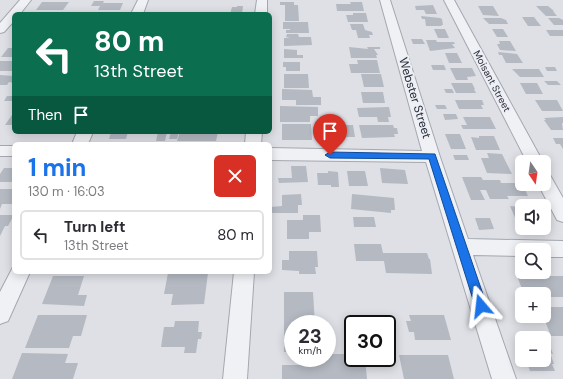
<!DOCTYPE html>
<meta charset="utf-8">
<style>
:root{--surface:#fff;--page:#f7f7f7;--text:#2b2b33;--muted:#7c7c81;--line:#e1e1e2;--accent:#1a73e8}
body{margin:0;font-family:"DM Sans",sans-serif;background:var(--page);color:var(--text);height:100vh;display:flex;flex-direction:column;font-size:15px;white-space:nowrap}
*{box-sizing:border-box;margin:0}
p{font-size:13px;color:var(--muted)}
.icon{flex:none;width:22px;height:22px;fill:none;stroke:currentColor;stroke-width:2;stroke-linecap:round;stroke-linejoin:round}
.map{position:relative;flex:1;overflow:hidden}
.drawer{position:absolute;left:12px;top:142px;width:260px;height:132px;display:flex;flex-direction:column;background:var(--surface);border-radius:6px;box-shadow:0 2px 10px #0003}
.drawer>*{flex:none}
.hud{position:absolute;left:12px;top:12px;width:260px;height:122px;border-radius:6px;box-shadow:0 2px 10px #0003;background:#0b6e4f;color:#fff;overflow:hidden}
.needle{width:26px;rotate:167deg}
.controls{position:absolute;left:515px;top:155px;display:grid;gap:8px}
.controls a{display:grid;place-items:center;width:36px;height:36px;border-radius:6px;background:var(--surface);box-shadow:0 2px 10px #0003;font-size:20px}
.speed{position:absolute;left:284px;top:315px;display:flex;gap:8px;font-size:20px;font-weight:700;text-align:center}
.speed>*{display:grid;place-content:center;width:52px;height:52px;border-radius:50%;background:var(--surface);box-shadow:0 2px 10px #0003;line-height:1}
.speed small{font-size:10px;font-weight:400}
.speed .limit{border:2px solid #111;border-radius:6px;background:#fff;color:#111}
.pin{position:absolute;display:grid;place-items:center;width:34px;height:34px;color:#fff;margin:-41px -17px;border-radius:50% 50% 50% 0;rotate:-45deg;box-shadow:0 0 4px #0007}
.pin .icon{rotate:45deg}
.me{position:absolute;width:44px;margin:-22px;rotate:343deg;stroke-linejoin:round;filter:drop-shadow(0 0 3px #0008)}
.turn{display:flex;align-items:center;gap:14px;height:84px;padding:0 16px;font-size:18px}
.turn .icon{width:52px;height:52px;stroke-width:2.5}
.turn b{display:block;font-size:28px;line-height:34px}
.then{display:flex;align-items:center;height:38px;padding:0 16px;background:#0003;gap:8px;font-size:15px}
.round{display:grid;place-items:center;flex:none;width:42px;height:42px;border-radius:6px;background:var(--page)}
.summary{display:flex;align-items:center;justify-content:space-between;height:68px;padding:0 16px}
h1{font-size:24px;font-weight:700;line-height:30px;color:var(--accent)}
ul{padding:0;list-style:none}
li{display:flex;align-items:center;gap:12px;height:50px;margin:0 8px 6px;padding:0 8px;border:2px solid var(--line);border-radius:6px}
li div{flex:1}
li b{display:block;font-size:15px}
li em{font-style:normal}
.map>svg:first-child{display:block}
.building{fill:#b5b9c2}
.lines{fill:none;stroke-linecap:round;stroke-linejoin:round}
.street-casing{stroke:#a4a7af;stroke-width:2}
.street{fill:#f0f1f5;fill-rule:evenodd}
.route{fill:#1a73e8;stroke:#114b97}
.labels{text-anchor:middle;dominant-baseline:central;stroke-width:4;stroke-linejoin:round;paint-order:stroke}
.far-street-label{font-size:10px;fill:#282e3b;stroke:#edeff4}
.street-label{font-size:12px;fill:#282e3b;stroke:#edeff4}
</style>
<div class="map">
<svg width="563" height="379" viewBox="0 0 563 379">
<rect width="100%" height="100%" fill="#dee0e6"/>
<g class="building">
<path d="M94,1H104L103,3H123L120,10H98L100,6H91Z"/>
<path d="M42,2H69L63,10H36Z"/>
<path d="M280,2H294V5H298L299,21H285V5H280Z"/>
<path d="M350,2H362L364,11H337L336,4H351Z"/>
<path d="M433,5L437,14H426L424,10H416L415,6Z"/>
<path d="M237,6H243L242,14H230L232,7H237Z"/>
<path d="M478,6H493L499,16L483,15Z"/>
<path d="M536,6H548L554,11H553L557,16H546Z"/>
<path d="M35,12H58L57,14H34Z"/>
<path d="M158,12H179L178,14H157Z"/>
<path d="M353,13H366L368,22H348L346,15H353Z"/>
<path d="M421,16L440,18L442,19L443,25H441L442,26H426L425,19H422Z"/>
<path d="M522,17H534L541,26H528Z"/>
<path d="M483,18H501L506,20L508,24H489Z"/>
<path d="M548,18H559L563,20V25H554Z"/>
<path d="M283,22H308L309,33H286V30H290V29H283Z"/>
<path d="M350,24H363L365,30L372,32L373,35H369L370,38H358L356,30H352Z"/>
<path d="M434,29H445L449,38H438Z"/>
<path d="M492,29H503L508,37H497Z"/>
<path d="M546,30H563V36H550Z"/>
<path d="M287,34H298L299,37H311L312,45L284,46V38H290L286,37Z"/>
<path d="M411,39H422L425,44H413Z"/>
<path d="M426,40H436L437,42H454L455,44H452L455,48L430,51Z"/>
<path d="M499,41H510L516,51L500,50L497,44H500Z"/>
<path d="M349,47L368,49L367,47H380V49H374L378,55H376L377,58H351Z"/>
<path d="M8,48H14V57H1Z"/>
<path d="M284,49L297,50V55H303V58H284Z"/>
<path d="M498,52L517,54L523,63H506L502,55H499Z"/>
<path d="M445,53H457L462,63H449Z"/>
<path d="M357,60H377L380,73H351L349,64H358Z"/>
<rect x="0" y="61" width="14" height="10"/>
<path d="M283,62H300V71H286V67H283Z"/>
<path d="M431,65H444L446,70H433Z"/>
<path d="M545,67H555L557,71H547Z"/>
<path d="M450,68H472L476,76L467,77L468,80H456Z"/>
<path d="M512,69H539L544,77H520Z"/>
<path d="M284,74H308L309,88H284Z"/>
<path d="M361,74H381L384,87H364Z"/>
<path d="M0,75L14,76V83L9,82L7,85H0Z"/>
<path d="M544,81H557L561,85H548Z"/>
<path d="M451,83H472L475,89H474L476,93H456Z"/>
<path d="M520,83H537L543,94H526Z"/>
<path d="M282,89L312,90L313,97H321V105H296V100H282Z"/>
<path d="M444,89H452L454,93H446Z"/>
<path d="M361,92H383L385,103H363Z"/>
<path d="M7,96H14V101H4Z"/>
<path d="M455,100H482L484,105H481L483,109H459Z"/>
<path d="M535,100H557L563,111H542Z"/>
<path d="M435,105H445L447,109H437Z"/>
<path d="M280,106L318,107V116H310V122H280Z"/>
<path d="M389,107L391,117H388L389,122H378L377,117H359L357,108Z"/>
<path d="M14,112V125H5Z"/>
<path d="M443,114H456L458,119L445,120Z"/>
<path d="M463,117H490L496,129H463L461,125H467Z"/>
<path d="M563,117V123H562L563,130H551L544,120H546L544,118Z"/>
<path d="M282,124H311L312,140H282Z"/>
<path d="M324,125H337L338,138H325Z"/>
<path d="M340,125H353L355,137H341Z"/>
<path d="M359,125H393L394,128H397L398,134H394L395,137L362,138Z"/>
<path d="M111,132H128L126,139H109Z"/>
<path d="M158,132H167L165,141H156Z"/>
<path d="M171,132H179L177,139H169Z"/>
<path d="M180,132H218L216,141H177Z"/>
<path d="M445,134H460L466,149H451Z"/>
<path d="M479,136H494L500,150H476L471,137L479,138Z"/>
<path d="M553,138H563V149L560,144H556Z"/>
<path d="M487,153L502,154L512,174L487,173L481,158H489Z"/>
<path d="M453,155H467L469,160H455Z"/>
<path d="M291,166H306L308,182L279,183L278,178H292Z"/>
<path d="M4,168H14V182H0V174Z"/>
<path d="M380,168L405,170L408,184L382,183Z"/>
<path d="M328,171L338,172L339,187H331V185H318L317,173H328Z"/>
<path d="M347,171H365L368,186H349Z"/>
<path d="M462,177H481L483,180H500L501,183H522L528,196H507L509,199H490L486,190H480L485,200H471Z"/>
<path d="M0,189H14V204H2L0,209Z"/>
<path d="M301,194L302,205H298V213H270V207L282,206V195Z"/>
<path d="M352,194L394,198L395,210H391V213L351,209Z"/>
<path d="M510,206L522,207V228H533V230L520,229Z"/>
<path d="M0,215H14L8,226H5L0,236Z"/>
<path d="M303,215H320L321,232H309V239H287V220H303Z"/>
<path d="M353,217H374L376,227H354Z"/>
<path d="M475,218H490L494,229L479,230Z"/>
<path d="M354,244H381L383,253H427L429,259H430L432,274L386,273L384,261H356Z"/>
<path d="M289,251H317L318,267H315L316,274H299V271L282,270V260H289Z"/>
<path d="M177,272H202V273H208L204,304L171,305L173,294H164L168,273Z"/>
<path d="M53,276H84L78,295H87L84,306L42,304Z"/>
<path d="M517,276H563V297H544V294H524Z"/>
<path d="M284,292H313L315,324H293V352H284Z"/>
<path d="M544,307H563V336H551L543,316Z"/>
<path d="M38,315H87L81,336H73L69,348H25Z"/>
<path d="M409,315H444L451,340H415L414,332H409L406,321H411Z"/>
<path d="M175,321H199L198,332H202L201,339H198L196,353H184L185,347H161L164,327H174Z"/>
<path d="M387,328H390L393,350L387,349Z"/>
<path d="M544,345L550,346L553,354L550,353L554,364H552L555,371H530L526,360H544Z"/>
<path d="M22,353L68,354L65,363H78L73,379H12Z"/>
<path d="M327,354H353V358H365L367,379H282V365H315V358H327Z"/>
<path d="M399,355H448L454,379H404Z"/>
</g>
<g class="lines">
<g class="street-casing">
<g id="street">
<path d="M20,0H31L20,14H14V21L4,32L0,33V23Z"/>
<path d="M138,0H148L143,14H131Z"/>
<path d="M257,0H267V14H255Z"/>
<path d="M380,0H390L440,157L468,239L563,241V257H544V250H522V256L473,255L516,379H492L426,162L270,160V148L422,151Z"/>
<path d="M444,0H454L543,162H527Z"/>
<path d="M77,132H93L88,144H72Z"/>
<path d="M246,132H262L261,144H245Z"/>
<rect x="0" y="146" width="14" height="10"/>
<path d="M544,173L550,175L563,198V222L557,220L538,184H544Z"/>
<path d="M14,265V272H30L8,321L0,324V292Z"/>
<path d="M234,272H254L247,379H223Z"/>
</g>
</g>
<use href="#street" class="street"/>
</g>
<path class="route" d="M330,152L435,154L487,306L485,309L481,311L477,309L475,306L429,159L330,158L325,155Z"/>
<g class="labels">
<g class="far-street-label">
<text transform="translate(492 81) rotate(62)">Moisant Street</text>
</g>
<g class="street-label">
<text transform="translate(415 98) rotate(73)">Webster Street</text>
</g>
</g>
</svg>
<div class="controls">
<a><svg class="needle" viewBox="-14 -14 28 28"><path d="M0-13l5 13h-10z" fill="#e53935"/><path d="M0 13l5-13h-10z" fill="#7c7c81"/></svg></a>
<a><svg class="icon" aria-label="sound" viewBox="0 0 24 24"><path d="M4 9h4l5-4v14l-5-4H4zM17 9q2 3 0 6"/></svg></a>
<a><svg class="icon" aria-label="search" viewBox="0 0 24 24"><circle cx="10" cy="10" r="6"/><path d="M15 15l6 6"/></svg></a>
<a>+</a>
<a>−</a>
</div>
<div class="speed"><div>23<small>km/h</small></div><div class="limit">30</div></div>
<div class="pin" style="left:330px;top:155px;background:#d93025"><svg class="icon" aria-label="arrive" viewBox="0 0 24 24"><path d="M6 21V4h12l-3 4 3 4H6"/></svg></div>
<svg class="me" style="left:481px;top:306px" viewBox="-20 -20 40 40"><path d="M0-17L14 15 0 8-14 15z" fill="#1a73e8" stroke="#fff" stroke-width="4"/></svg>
<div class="hud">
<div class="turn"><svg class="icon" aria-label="left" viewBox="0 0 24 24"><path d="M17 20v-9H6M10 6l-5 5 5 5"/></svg><div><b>80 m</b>13th Street</div></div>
<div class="then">Then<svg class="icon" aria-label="arrive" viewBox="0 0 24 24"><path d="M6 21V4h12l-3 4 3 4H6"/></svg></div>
</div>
<section class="drawer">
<div class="summary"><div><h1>1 min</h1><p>130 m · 16:03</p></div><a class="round" style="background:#d93025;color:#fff"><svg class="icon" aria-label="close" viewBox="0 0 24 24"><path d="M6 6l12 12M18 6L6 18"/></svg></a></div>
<ul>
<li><svg class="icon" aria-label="left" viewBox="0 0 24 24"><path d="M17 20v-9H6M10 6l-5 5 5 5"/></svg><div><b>Turn left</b><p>13th Street</p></div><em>80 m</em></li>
</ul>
</section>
</div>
